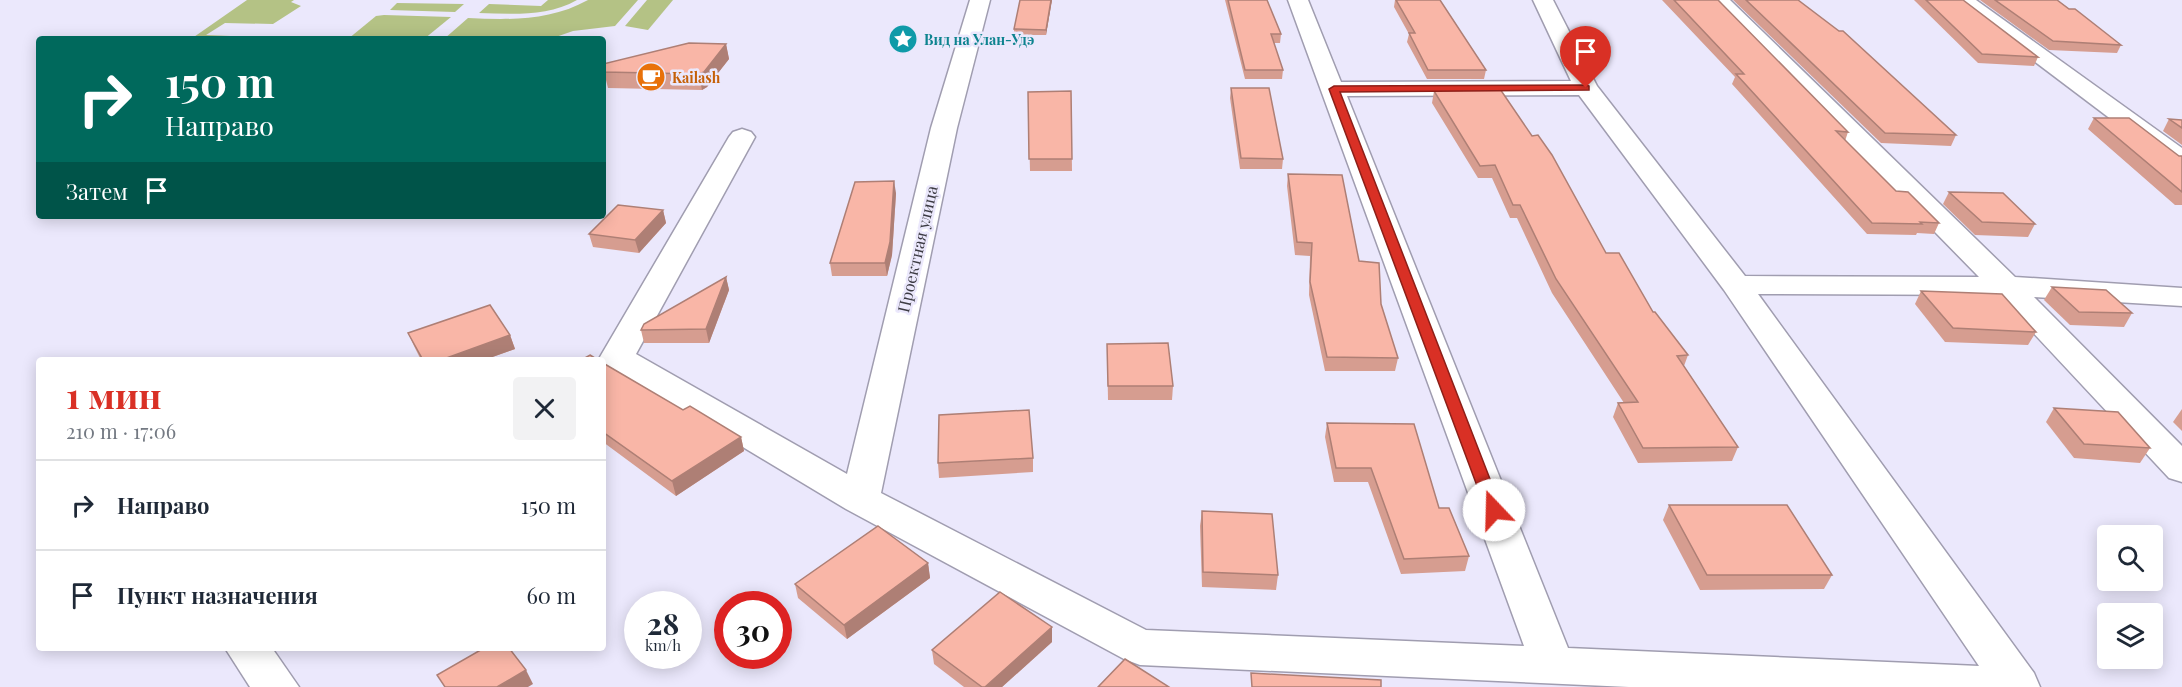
<!DOCTYPE html>
<html lang="ru">
<meta charset="utf-8">
<style>
:root{--surface:#fff;--page:#f2f2f3;--text:#1f2937;--muted:#747a83;--line:#e0e1e3;--accent:#d93025}
body{margin:0;font-family:"Playfair Display",serif;background:var(--page);color:var(--text);height:100vh;display:flex;flex-direction:column;font-size:22px;white-space:nowrap}
*{box-sizing:border-box;margin:0}
p{font-size:20px;color:var(--muted)}
.icon{flex:none;width:33px;height:33px;fill:none;stroke:currentColor;stroke-width:2;stroke-linecap:round;stroke-linejoin:round}
.map{position:relative;flex:1;overflow:hidden}
.panel{position:absolute;left:36px;top:357px;width:570px;height:294px;display:flex;flex-direction:column;background:var(--surface);border-radius:6px;box-shadow:0 3px 15px #0003}
.panel>*{flex:none}
.top-card{position:absolute;left:36px;top:36px;width:570px;height:183px;border-radius:6px;box-shadow:0 3px 15px #0003;background:#00695c;color:#fff;overflow:hidden}
.fabs{position:absolute;left:2097px;top:525px;display:grid;gap:12px}
.fabs a{display:grid;place-items:center;width:66px;height:66px;border-radius:6px;background:var(--surface);box-shadow:0 3px 15px #0003;font-size:30px}
.speed{position:absolute;left:624px;top:591px;display:flex;gap:12px;font-size:30px;font-weight:700;text-align:center}
.speed>*{display:grid;place-content:center;width:78px;height:78px;border-radius:50%;background:var(--surface);box-shadow:0 3px 15px #0003;line-height:1}
.speed small{font-size:15px;font-weight:400}
.speed .limit{border:9px solid #d22;background:#fff;color:#111}
.pin{position:absolute;display:grid;place-items:center;width:51px;height:51px;color:#fff;margin:-62px -26px;border-radius:50% 50% 50% 0;rotate:-45deg;box-shadow:0 0 6px #0007}
.pin .icon{rotate:45deg}
.me{position:absolute;width:66px;margin:-33px;rotate:339deg;stroke-linejoin:round;filter:drop-shadow(0 0 4px #0008)}
.turn{display:flex;align-items:center;gap:21px;height:126px;padding:0 30px;font-size:27px}
.turn .icon{width:78px;height:78px;stroke-width:2.5}
.turn b{display:block;font-size:42px;line-height:51px}
.then{display:flex;align-items:center;height:57px;padding:0 30px;background:#0003;gap:12px;font-size:22px}
.round{display:grid;place-items:center;flex:none;width:63px;height:63px;border-radius:6px;background:var(--page)}
.headline{display:flex;align-items:center;justify-content:space-between;height:102px;padding:0 30px}
h1{font-size:36px;font-weight:700;line-height:45px;color:var(--accent)}
ul{padding:0;list-style:none}
li{display:flex;align-items:center;gap:18px;height:90px;padding:0 30px;border-top:2px solid var(--line)}
li div{flex:1}
li b{display:block;font-size:22px}
li em{font-style:normal}
.map>svg:first-child{display:block}
.green{fill:#b4c285}
.lines{fill:none;stroke-linecap:round;stroke-linejoin:round}
.minor-casing{stroke:#a09db0;stroke-width:3}
.minor{fill:#fff;fill-rule:evenodd}
.wall{fill:#d69d90}
.shaded-wall{fill:#ae7f75}
.building{fill:#f9b6a7;stroke:#ae7f75;stroke-width:1.5}
.route{fill:#d93025;stroke:#8d1f18;stroke-width:1.5}
.labels{text-anchor:middle;dominant-baseline:central;stroke-width:5;stroke-linejoin:round;paint-order:stroke}
.far-culture-label{font-size:14px;font-weight:bold;fill:#0d838f;stroke:#ebe8fc;text-anchor:start}
.far-food-label{font-size:14px;font-weight:bold;fill:#c56008;stroke:#ebe8fc;text-anchor:start}
.street-label{font-size:16px;fill:#3c3b43;stroke:#ebe8fc}
</style>
<div class="map">
<svg width="2182" height="687" viewBox="0 0 2182 687">
<rect width="100%" height="100%" fill="#ebe8fc"/>
<g class="green">
<path d="M247,0H294L291,2L301,6L273,24L225,23L206,35L255,37L252,39H191Z"/>
<path d="M548,0H577C547,17 512,14 479,13L489,4L541,6Z"/>
<path d="M588,0H638L615,26L573,31L550,39H444L468,18C510,20 550,21 588,0Z"/>
<path d="M647,0H673L648,30L625,26Z"/>
<path d="M397,3L464,4L455,12L390,10Z"/>
<path d="M384,15L451,17L424,39H348L376,16Z"/>
</g>
<g class="lines">
<g class="minor-casing">
<g id="minor">
<path d="M970,0H990L957,128L881,493L1146,630L1524,646L1288,0H1308L1341,82L1571,81L1533,0H1553L1597,86L1745,276L1979,277L1708,0H1730L2015,277L2182,288V306L2034,297L2182,446V482L2169,478L1998,295L1758,294L2034,673L2040,687H1629L1140,665L1124,659L846,509L605,364L600,357L729,137L733,132L742,129L751,132L755,137L636,354L847,474L931,128ZM1579,95L1724,290L1979,666L1568,648L1347,96Z"/>
<path d="M1953,0H1976L2182,148V168L2173,166Z"/>
<path d="M225,648H272L299,687H250Z"/>
</g>
</g>
<use href="#minor" class="minor"/>
</g>
<g class="wall">
<path d="M1052,0L1046,35H1014V29Z"/>
<path d="M1225,0H1267L1281,34L1280,43H1274L1283,70L1282,79H1245Z"/>
<path d="M1395,0H1440L1486,70L1484,79H1427L1407,42L1409,34L1394,7Z"/>
<path d="M1662,0H1718L1848,132L1845,141L1896,191L1939,223L1934,234L1917,233L1916,235L1867,234L1732,84L1735,77Z"/>
<path d="M1733,0H1798L1956,135L1951,146L1881,143Z"/>
<path d="M1914,0H1963L2038,57L2034,66L1978,63Z"/>
<path d="M1980,0H2057L2121,45L2117,53L2049,50Z"/>
<path d="M726,44L729,59L707,87L702,90L608,88L604,72Z"/>
<path d="M1439,86L1606,253L1688,355L1684,366L1738,447L1732,461L1638,463L1613,417L1618,403H1624L1552,293L1517,218H1510L1492,178H1478L1432,103L1434,91H1438Z"/>
<path d="M1231,88L1283,159L1282,169H1240L1230,98Z"/>
<path d="M1071,91L1072,171H1030L1028,92Z"/>
<path d="M2094,118L2179,156H2182V205H2175L2088,129Z"/>
<path d="M2169,119L2182,120V145L2163,131Z"/>
<path d="M1288,174L1359,261L1381,304L1398,358L1395,371H1325L1309,295L1310,256L1295,255L1287,186Z"/>
<path d="M1949,192L2035,224L2028,237L1975,235L1943,204Z"/>
<path d="M896,193L892,255L887,276H832L830,263Z"/>
<path d="M663,210L666,223L639,253L593,247L589,234Z"/>
<path d="M726,277L729,290L709,343H644L641,330Z"/>
<path d="M2052,287L2132,313L2124,327L2070,325L2044,300Z"/>
<path d="M1921,291L2036,332L2028,345L1945,342L1915,304Z"/>
<path d="M408,333L510,335L515,349L484,360H421L414,346Z"/>
<path d="M1107,344L1173,386L1172,400H1108Z"/>
<path d="M603,363L683,410L741,437L744,451L676,496L603,442Z"/>
<path d="M2054,408L2150,448L2140,463L2074,458L2046,422Z"/>
<path d="M2182,409V431L2173,422Z"/>
<path d="M1327,423L1439,508L1469,556L1465,571L1401,574L1368,482H1334L1325,437Z"/>
<path d="M1033,458V472L939,478L938,463Z"/>
<path d="M1669,505L1832,575L1824,589L1700,590L1663,520Z"/>
<path d="M1202,511L1278,575L1276,590L1202,587L1200,526Z"/>
<path d="M928,563L930,578L847,639L798,598L795,584Z"/>
<path d="M1052,642L1002,687H964L934,664L932,650Z"/>
</g>
<g class="shaded-wall">
<path d="M1051,0H1052L1046,35V30Z"/>
<path d="M726,44L729,59L707,87L702,90L699,74Z"/>
<path d="M894,181L896,193L892,255L887,276L885,263Z"/>
<path d="M663,210L666,223L639,253L635,240Z"/>
<path d="M726,277L729,290L709,343L706,329Z"/>
<path d="M510,335L515,349L484,360H441Z"/>
<path d="M741,437L744,451L676,496L672,481Z"/>
<path d="M928,563L930,578L847,639L844,625Z"/>
<path d="M1052,627V642L1002,687H985Z"/>
<path d="M526,670L533,684L528,687H497Z"/>
</g>
<g class="building">
<path d="M1020,0H1051L1046,30L1014,29Z"/>
<path d="M1228,0H1267L1281,34H1271L1283,70H1245Z"/>
<path d="M1396,0H1440L1486,70H1428L1409,33H1415Z"/>
<path d="M1674,0H1718L1848,132L1836,131L1896,191L1908,192L1939,223L1920,222L1922,224L1872,223L1736,74H1744Z"/>
<path d="M1746,0H1798L1839,31H1843L1956,135L1885,133Z"/>
<path d="M1926,0H1963L2038,57L1982,54Z"/>
<path d="M1995,0H2057L2069,9H2075L2121,45L2053,41Z"/>
<path d="M689,43L726,44L704,72L699,74L604,72L603,64Z"/>
<path d="M1439,86H1498L1532,136L1538,135L1552,155L1606,253H1619L1653,312H1655L1688,355L1677,356L1738,447L1643,448L1618,403L1638,402L1556,279L1520,205H1513L1495,165L1480,166L1434,91H1441Z"/>
<path d="M1231,88H1269L1283,159L1241,158Z"/>
<path d="M1071,91L1072,159H1029L1028,92Z"/>
<path d="M2094,118H2129L2179,156H2182V192Z"/>
<path d="M2169,119L2182,120V128Z"/>
<path d="M1288,174L1342,175L1359,261L1379,263L1381,304L1398,358L1327,357L1310,282L1312,243L1297,242Z"/>
<path d="M894,181L890,242L885,263H830L855,182Z"/>
<path d="M1949,192L2003,193L2035,224L1982,222Z"/>
<path d="M618,205L663,210L635,240L589,234Z"/>
<path d="M726,277L706,329L641,330L644,324Z"/>
<path d="M2052,287L2106,290L2132,313L2079,312Z"/>
<path d="M1921,291L2002,294L2036,332L1953,328Z"/>
<path d="M490,305L510,335L441,360H423L408,333Z"/>
<path d="M1168,343L1173,386H1108L1107,344Z"/>
<path d="M590,355L598,360H581Z"/>
<path d="M603,363L683,410L690,406L741,437L672,481L603,432Z"/>
<path d="M2054,408L2118,412L2150,448L2084,444Z"/>
<path d="M1029,410L1033,458L938,463L939,415Z"/>
<path d="M1327,423L1414,424L1439,508H1449L1469,556L1404,559L1371,468H1336Z"/>
<path d="M1669,505H1787L1832,575H1707Z"/>
<path d="M1202,511L1272,514L1278,575L1203,572Z"/>
<path d="M878,526L928,563L844,625L795,584Z"/>
<path d="M1000,592L1052,627L985,687H982L932,650Z"/>
<path d="M484,648H509L526,670L497,687H445L437,675Z"/>
<path d="M1125,659L1169,687H1098Z"/>
<path d="M1251,673L1381,680V687H1252Z"/>
</g>
<path class="route" d="M1586,85L1589,86V90L1340,92L1502,510L1494,516L1486,510L1329,89L1334,86Z"/>
<defs>
<g id="sight-disc" transform="scale(1.5)"><circle r="9.5" fill="#0f9aa8" stroke="#ebe8fc"/><path d="M0-6L1.8-2.2L6-1.7L2.9 1.2L3.7 5.4L0 3.3L-3.7 5.4L-2.9 1.2L-6-1.7L-1.8-2.2Z" fill="#fff"/></g>
<g id="cafe-disc" transform="scale(1.5)"><circle r="9.5" fill="#e8710a" stroke="#ebe8fc"/><path d="M-5.5-4.5H6V0H3Q3 3.5 0 3.5H-2.5Q-5.5 3.5-5.5 0ZM3-3.2v2h1.7v-2ZM-6 4.5H4V6H-6Z" fill="#fff"/></g>
</defs>
<g fill-rule="evenodd">
<use href="#sight-disc" x="903" y="39"/>
<use href="#cafe-disc" x="651" y="77"/>
</g>
<g class="labels">
<g class="far-culture-label">
<text x="924" y="39">Вид на Улан-Удэ</text>
</g>
<g class="far-food-label">
<text x="672" y="77">Kailash</text>
</g>
<g class="street-label">
<text transform="translate(917 249) rotate(-77)">Проектная улица</text>
</g>
</g>
</svg>
<div class="fabs">
<a><svg class="icon" aria-label="search" viewBox="0 0 24 24"><circle cx="10" cy="10" r="6"/><path d="M15 15l6 6"/></svg></a>
<a><svg class="icon" aria-label="layers" viewBox="0 0 24 24"><path d="M12 4l9 5-9 5-9-5zM3 14l9 5 9-5"/></svg></a>
</div>
<div class="speed"><div>28<small>km/h</small></div><div class="limit">30</div></div>
<div class="pin" style="left:1586px;top:88px;background:#d93025"><svg class="icon" aria-label="arrive" viewBox="0 0 24 24"><path d="M6 21V4h12l-3 4 3 4H6"/></svg></div>
<svg class="me" style="left:1494px;top:510px" viewBox="-20 -20 40 40"><circle r="19" fill="#fff"/><path d="M0-13L10 11 0 6-10 11z" fill="#d93025"/></svg>
<div class="top-card">
<div class="turn"><svg class="icon" aria-label="right" viewBox="0 0 24 24"><path d="M7 20v-9h11M14 6l5 5-5 5"/></svg><div><b>150 m</b>Направо</div></div>
<div class="then">Затем<svg class="icon" aria-label="arrive" viewBox="0 0 24 24"><path d="M6 21V4h12l-3 4 3 4H6"/></svg></div>
</div>
<section class="panel">
<div class="headline"><div><h1>1 мин</h1><p>210 m · 17:06</p></div><a class="round"><svg class="icon" aria-label="close" viewBox="0 0 24 24"><path d="M6 6l12 12M18 6L6 18"/></svg></a></div>
<ul>
<li><svg class="icon" aria-label="right" viewBox="0 0 24 24"><path d="M7 20v-9h11M14 6l5 5-5 5"/></svg><div><b>Направо</b></div><em>150 m</em></li>
<li><svg class="icon" aria-label="arrive" viewBox="0 0 24 24"><path d="M6 21V4h12l-3 4 3 4H6"/></svg><div><b>Пункт назначения</b></div><em>60 m</em></li>
</ul>
</section>
</div>
